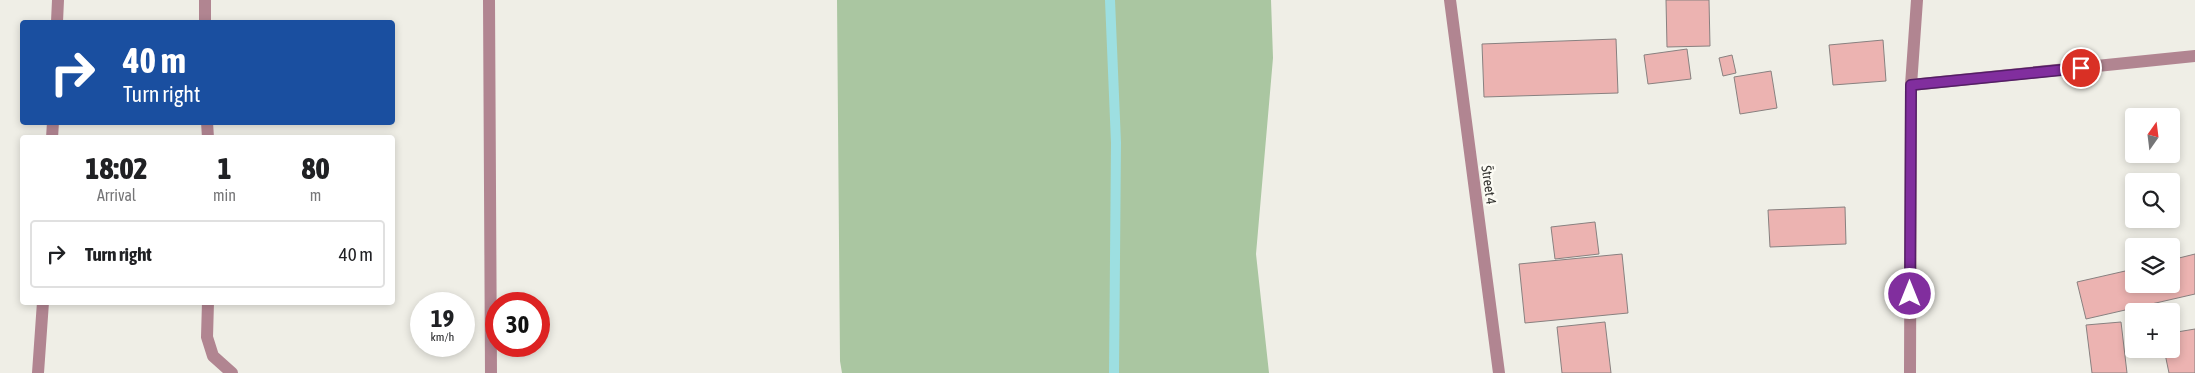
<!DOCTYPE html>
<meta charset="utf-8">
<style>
:root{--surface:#fff;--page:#f6f6f6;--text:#202124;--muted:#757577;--line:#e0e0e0}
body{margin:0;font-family:"Asap Condensed",sans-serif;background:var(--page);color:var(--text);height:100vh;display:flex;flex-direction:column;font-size:19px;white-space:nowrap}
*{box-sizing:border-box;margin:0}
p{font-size:16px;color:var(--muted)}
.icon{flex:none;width:28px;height:28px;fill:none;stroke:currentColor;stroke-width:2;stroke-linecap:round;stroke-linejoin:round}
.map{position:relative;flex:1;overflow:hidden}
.side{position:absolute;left:20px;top:135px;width:375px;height:170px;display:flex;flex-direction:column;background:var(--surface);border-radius:5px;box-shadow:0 2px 8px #0003}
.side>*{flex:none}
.guide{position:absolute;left:20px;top:20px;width:375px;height:105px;border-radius:5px;box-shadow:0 2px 8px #0003;background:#1a4fa0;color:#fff;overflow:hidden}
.needle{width:32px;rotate:14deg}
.fabs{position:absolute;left:2125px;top:108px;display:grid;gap:10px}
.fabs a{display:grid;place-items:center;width:55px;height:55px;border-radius:5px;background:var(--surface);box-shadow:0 2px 8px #0003;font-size:25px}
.speed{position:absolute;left:410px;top:292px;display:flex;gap:10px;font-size:25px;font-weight:700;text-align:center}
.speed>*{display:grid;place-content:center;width:65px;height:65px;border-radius:50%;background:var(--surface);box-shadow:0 2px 8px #0003;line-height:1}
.speed small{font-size:12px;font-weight:400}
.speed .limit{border:8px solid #d22;background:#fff;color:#111}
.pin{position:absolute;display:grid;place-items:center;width:42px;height:42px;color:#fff;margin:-21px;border:2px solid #fff;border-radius:50%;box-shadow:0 1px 5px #0007}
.me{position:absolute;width:55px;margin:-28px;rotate:0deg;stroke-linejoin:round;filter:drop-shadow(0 0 4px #0008)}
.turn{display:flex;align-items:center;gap:18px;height:105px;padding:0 20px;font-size:22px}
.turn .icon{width:65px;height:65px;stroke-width:2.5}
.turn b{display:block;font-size:35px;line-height:42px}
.eta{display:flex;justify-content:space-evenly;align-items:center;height:85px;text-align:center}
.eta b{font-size:30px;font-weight:800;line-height:35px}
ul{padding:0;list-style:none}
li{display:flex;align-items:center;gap:15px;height:68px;margin:0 10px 8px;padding:0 10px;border:2px solid var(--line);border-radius:5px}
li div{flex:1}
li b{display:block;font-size:19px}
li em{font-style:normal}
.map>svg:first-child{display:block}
.green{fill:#aac6a1}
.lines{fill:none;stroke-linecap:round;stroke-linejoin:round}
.stream{stroke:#9ddfe1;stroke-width:10}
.building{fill:#ecb3b1;stroke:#888180}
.minor{stroke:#b18591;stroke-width:12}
.route-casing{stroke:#541e67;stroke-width:12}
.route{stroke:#812e9e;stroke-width:9}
.labels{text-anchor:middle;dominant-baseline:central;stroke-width:4.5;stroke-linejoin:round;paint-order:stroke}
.street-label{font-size:14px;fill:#333330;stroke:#fcfbf4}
</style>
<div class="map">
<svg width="2195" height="373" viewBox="0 0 2195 373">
<rect width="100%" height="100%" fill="#efeee6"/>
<path class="green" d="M837,0H1271L1273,58L1256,254L1269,373H842L840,361Z"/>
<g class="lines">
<path class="stream" d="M1110,0L1116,143L1114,373"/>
</g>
<g class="building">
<path d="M1666,0H1709L1710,46L1667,47Z"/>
<path d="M1616,39L1618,93L1484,97L1482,44Z"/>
<path d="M1883,40L1886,81L1833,85L1829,45Z"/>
<path d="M1687,49L1691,79L1648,84L1644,55Z"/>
<path d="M1732,55L1736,73L1723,76L1719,58Z"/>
<path d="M1771,71L1777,108L1740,114L1734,77Z"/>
<path d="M1845,207L1846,244L1770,247L1768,210Z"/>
<path d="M1595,222L1599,254L1555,259L1551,227Z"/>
<path d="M1622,254L1628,313L1525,323L1519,264Z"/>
<path d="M2195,254V294L2086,319L2077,282L2134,269V284H2171V260Z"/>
<path d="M1605,322L1611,373H1562L1557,327Z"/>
<path d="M2121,322L2127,373H2092L2086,325Z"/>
<path d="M2195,329V373H2169L2164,349H2171V333Z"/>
</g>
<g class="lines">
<g class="minor">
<path d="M205,0V22"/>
<path d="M489,0L491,373"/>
<path d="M1450,0L1499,373"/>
<path d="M57,22L58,0"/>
<path d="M1911,85L2195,56"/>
<path d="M207,122L208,138"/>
<path d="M52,138L53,122"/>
<path d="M208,302L207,337L213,356L232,373"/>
<path d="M38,373L43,302"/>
<path d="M1910,373L1911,85L1917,0"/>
</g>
</g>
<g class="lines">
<g class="route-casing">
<path id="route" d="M1910,294L1911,85L2081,68"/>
</g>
<use href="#route" class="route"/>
</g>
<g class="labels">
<g class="street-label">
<text transform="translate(1489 185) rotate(82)">S̄treet 4</text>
</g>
</g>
</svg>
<div class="fabs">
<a><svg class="needle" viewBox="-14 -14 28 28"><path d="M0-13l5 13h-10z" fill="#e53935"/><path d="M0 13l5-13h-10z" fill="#757577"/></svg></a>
<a><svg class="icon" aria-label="search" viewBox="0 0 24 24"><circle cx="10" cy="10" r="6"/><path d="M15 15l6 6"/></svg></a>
<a><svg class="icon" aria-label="layers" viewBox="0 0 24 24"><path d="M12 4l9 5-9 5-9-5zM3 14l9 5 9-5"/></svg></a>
<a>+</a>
</div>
<div class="speed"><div>19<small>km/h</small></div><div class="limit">30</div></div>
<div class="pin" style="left:2081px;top:68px;background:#d93025"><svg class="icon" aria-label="arrive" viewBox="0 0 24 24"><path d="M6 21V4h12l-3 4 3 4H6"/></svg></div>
<svg class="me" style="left:1910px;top:294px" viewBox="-20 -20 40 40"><circle r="17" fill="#812e9e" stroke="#fff" stroke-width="3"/><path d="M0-11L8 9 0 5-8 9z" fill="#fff"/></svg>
<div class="guide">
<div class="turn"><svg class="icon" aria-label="right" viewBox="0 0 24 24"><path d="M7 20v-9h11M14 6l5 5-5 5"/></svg><div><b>40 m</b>Turn right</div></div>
</div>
<section class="side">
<div class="eta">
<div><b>18:02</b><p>Arrival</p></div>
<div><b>1</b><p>min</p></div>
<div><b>80</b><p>m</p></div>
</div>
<ul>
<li><svg class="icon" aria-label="right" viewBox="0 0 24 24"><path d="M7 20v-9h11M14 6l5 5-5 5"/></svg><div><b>Turn right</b></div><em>40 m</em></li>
</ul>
</section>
</div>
